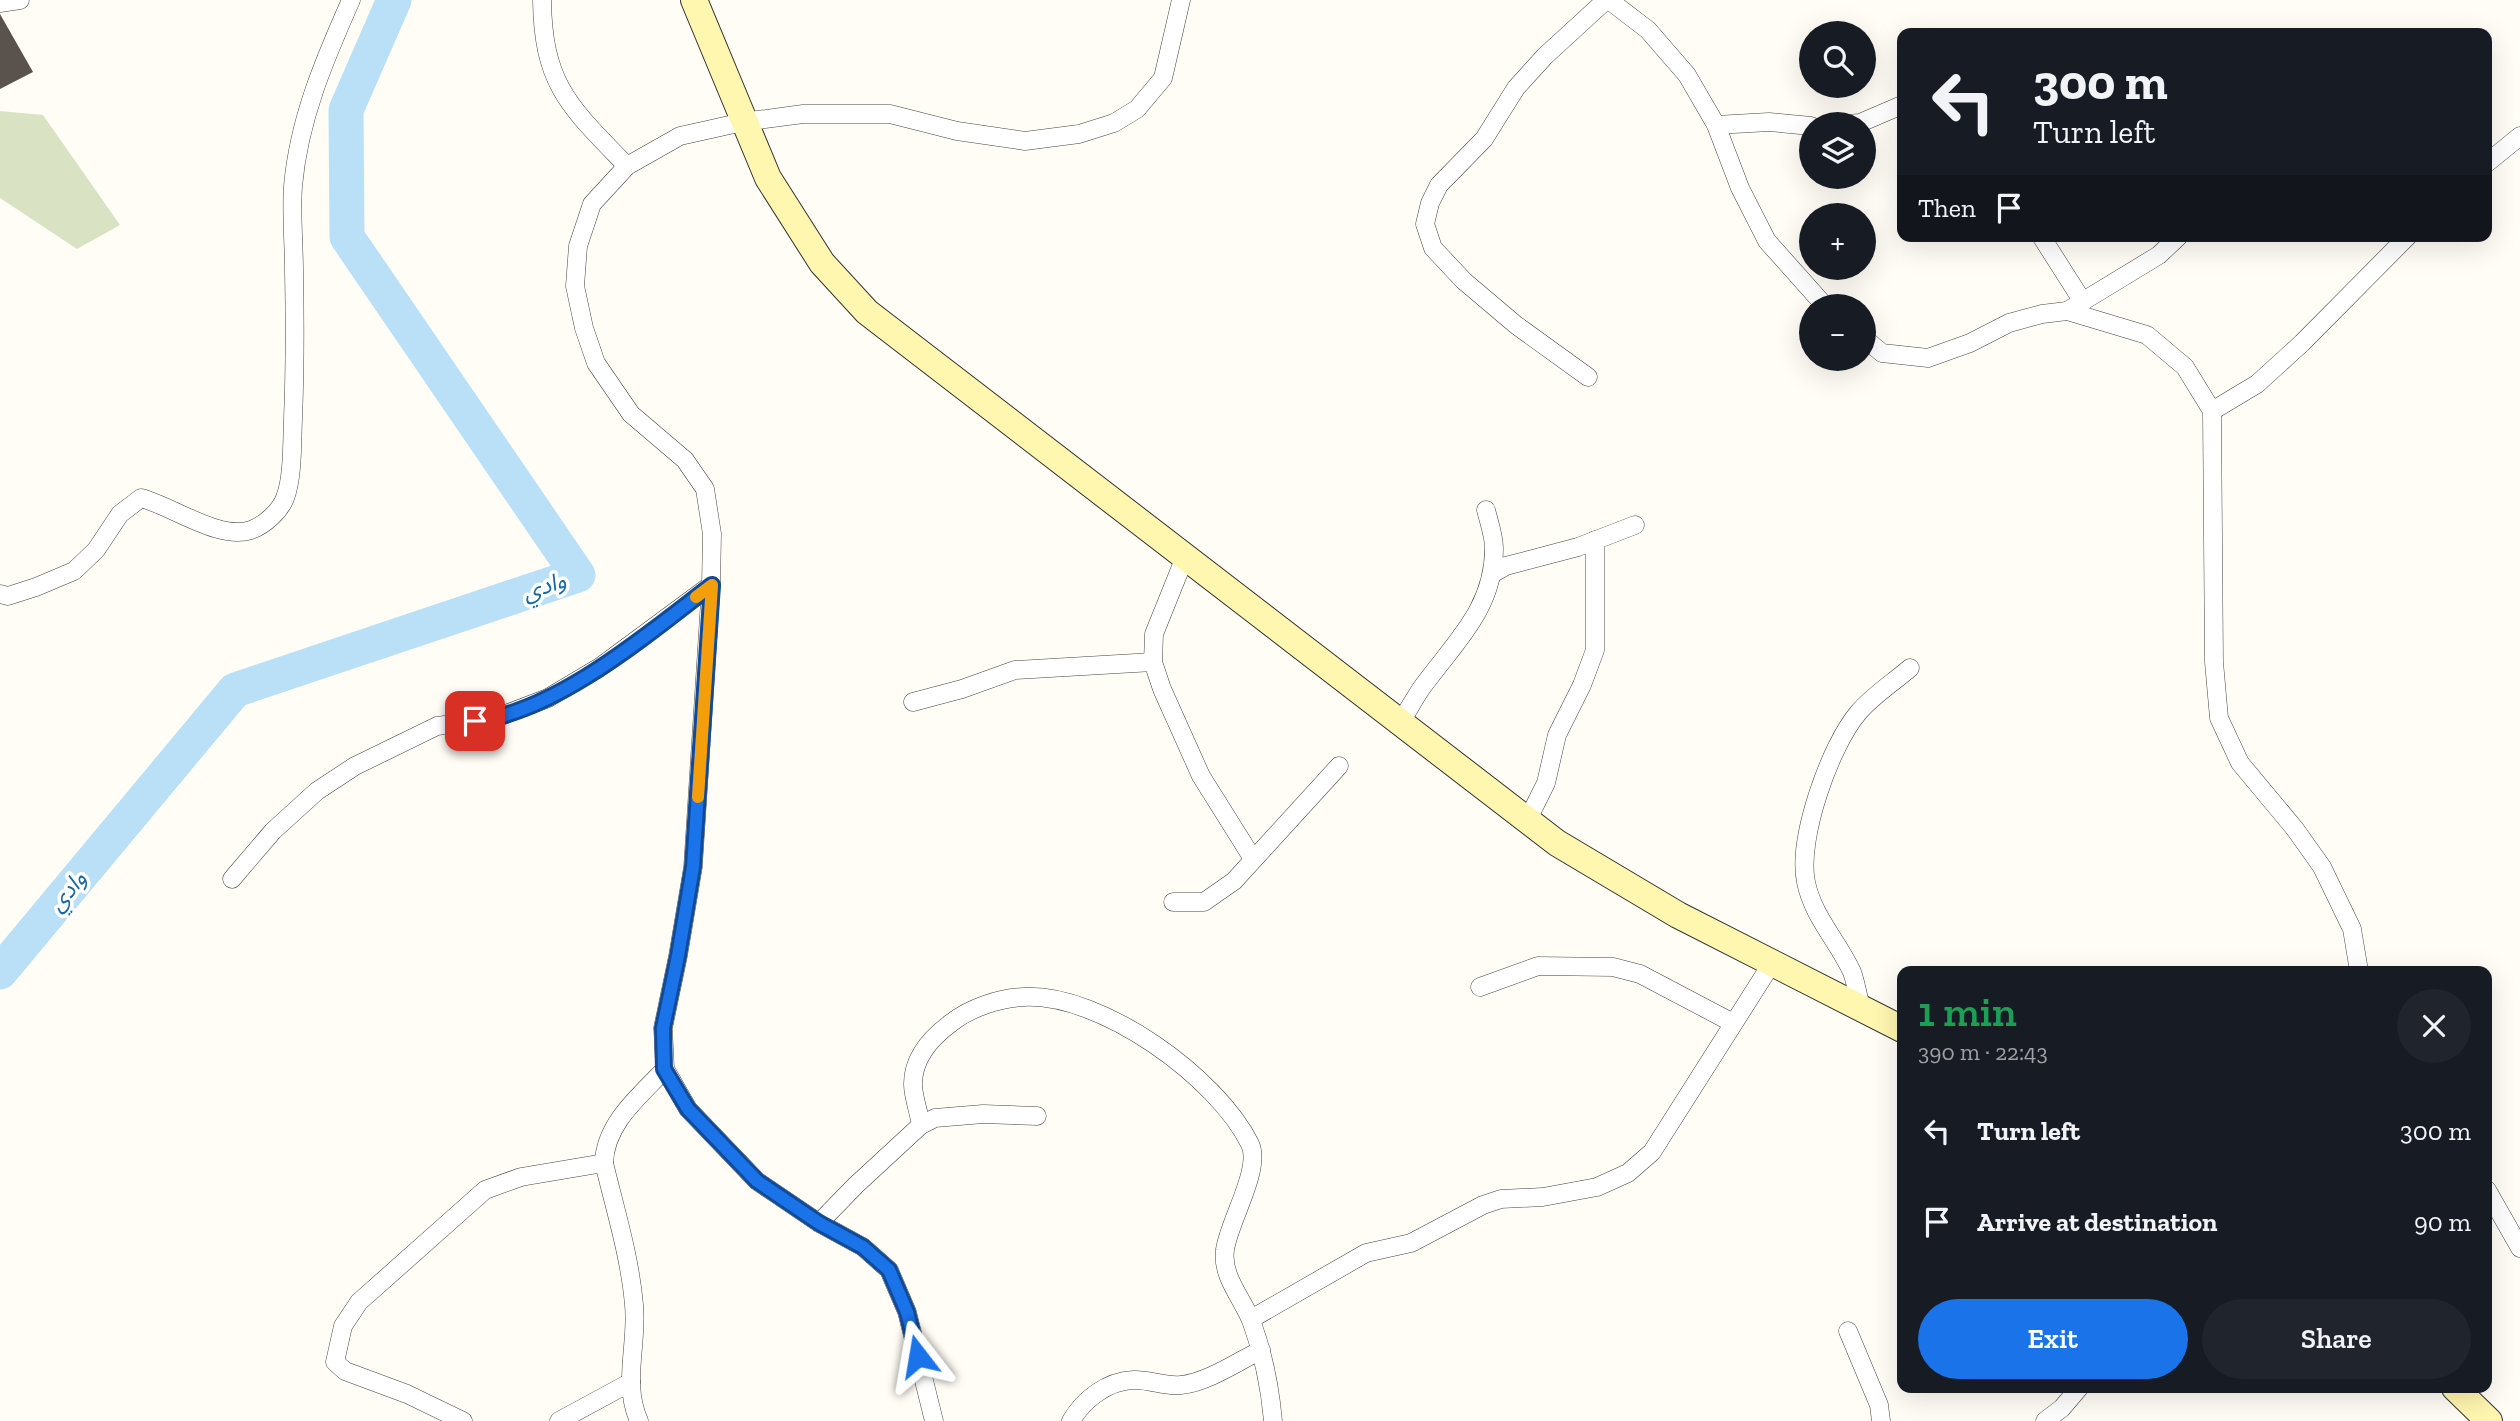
<!DOCTYPE html>
<meta charset="utf-8">
<style>
:root{--surface:#171b24;--page:#20242c;--text:#f1f3f6;--muted:#9ea1a6;--accent:#1a73e8}
body{margin:0;font-family:"Zilla Slab","Noto Sans Arabic",serif;background:var(--page);color:var(--text);height:100vh;display:flex;flex-direction:column;font-size:26px;white-space:nowrap}
*{box-sizing:border-box;margin:0}
p{font-size:23px;color:var(--muted)}
.icon{flex:none;width:38px;height:38px;fill:none;stroke:currentColor;stroke-width:2;stroke-linecap:round;stroke-linejoin:round}
.map{position:relative;flex:1;overflow:hidden}
.side{position:absolute;left:1897px;top:966px;width:595px;height:427px;display:flex;flex-direction:column;background:var(--surface);border-radius:14px;box-shadow:0 7px 28px #0002}
.side>*{flex:none}
.guide{position:absolute;left:1897px;top:28px;width:595px;height:214px;border-radius:14px;box-shadow:0 7px 28px #0002;background:#171b24;color:var(--text);overflow:hidden}
.fabs{position:absolute;left:1799px;top:21px;display:grid;gap:14px}
.fabs a{display:grid;place-items:center;width:77px;height:77px;border-radius:50%;background:var(--surface);box-shadow:0 7px 28px #0002;font-size:35px}
.pin{position:absolute;display:grid;place-items:center;width:60px;height:60px;color:#fff;margin:-30px;border-radius:14px;box-shadow:0 4px 10px #0006}
.me{position:absolute;width:77px;margin:-38px;rotate:346deg;stroke-linejoin:round;filter:drop-shadow(0 0 5px #0008)}
.turn{display:flex;align-items:center;gap:24px;height:147px;padding:0 21px;font-size:32px}
.turn .icon{width:91px;height:91px;stroke-width:2.5}
.turn b{display:block;font-size:49px;line-height:60px}
.then{display:flex;align-items:center;height:66px;padding:0 21px;background:#0003;gap:14px;font-size:26px}
.round{display:grid;place-items:center;flex:none;width:74px;height:74px;border-radius:37px;background:var(--page)}
.overview{display:flex;align-items:center;justify-content:space-between;height:119px;padding:0 21px}
h1{font-size:42px;font-weight:600;line-height:52px;color:#1e9e55}
.primary-button{display:flex;gap:14px;margin-top:auto;padding:14px 21px}
.primary-button a{flex:1;height:80px;border-radius:42px;background:var(--accent);color:#fff;font-size:28px;font-weight:600;line-height:80px;text-align:center}
.primary-button a+a{background:var(--page);color:var(--text)}
ul{padding:0;list-style:none}
li{display:flex;align-items:center;gap:21px;height:91px;padding:0 21px}
li div{flex:1}
li b{display:block;font-size:26px}
li em{font-style:normal}
.map>svg:first-child{display:block}
.cemetery{fill:#d9e3c4}
.lines{fill:none;stroke-linecap:round;stroke-linejoin:round}
.river{stroke:#b9e0f7;stroke-width:35}
.building{fill:#5a524d}
.minor-casing{stroke:#444;stroke-width:19}
.secondary-casing{stroke:#333;stroke-width:28}
.minor{stroke:#fff;stroke-width:18}
.secondary{stroke:#fff6b0;stroke-width:26}
.route-casing{stroke:#114b97;stroke-width:18}
.route{stroke:#1a73e8;stroke-width:12}
.slow{stroke:#f59e0b;stroke-width:12}
.labels{text-anchor:middle;dominant-baseline:central;stroke-width:7;stroke-linejoin:round;paint-order:stroke}
.water-label{font-size:23px;font-style:italic;fill:#1768a6;stroke:#fff}
</style>
<div class="map">
<svg width="2520" height="1421" viewBox="0 0 2520 1421">
<rect width="100%" height="100%" fill="#fffdf5"/>
<path class="cemetery" d="M0,111L43,115L120,225L77,249L0,198Z"/>
<g class="lines">
<path class="river" d="M0,972L235,690L578,575L347,237L346,110L394,0"/>
</g>
<path class="building" d="M0,14L33,72L0,89Z"/>
<g class="lines">
<g class="minor-casing">
<g id="minor">
<path d="M542,0C543,86 571,108 627,166"/>
<path d="M1609,0L1648,30L1687,75L1716,125L1740,188L1767,241L1825,306"/>
<path d="M0,3L20,0"/>
<path d="M1846,124L1860,123L1902,105"/>
<path d="M1716,125L1769,122L1811,126"/>
<path d="M2487,163L2520,136"/>
<path d="M2041,236L2083,302"/>
<path d="M2067,311L2159,255L2179,236"/>
<path d="M1864,338L1882,353L1928,358L1970,343L2009,323L2042,314L2067,311L2147,335L2185,367L2212,411L2214,662L2219,718L2240,763L2295,829L2322,867L2352,929L2359,971"/>
<path d="M1588,377L1516,325L1464,281L1433,248L1425,224L1430,203L1439,185L1484,139L1516,88L1545,56L1606,0"/>
<path d="M2212,411L2257,384L2302,343L2408,236"/>
<path d="M1185,557L1154,634L1153,662L1162,689L1201,776L1253,859"/>
<path d="M1492,574L1506,566L1578,547L1635,525"/>
<path d="M0,594L8,596L36,587L74,571L96,550L120,514L141,498C172,506 220,541 251,530C265,525 280,511 285,498C293,478 292,441 293,419C295,370 295,320 294,271C294,243 291,214 293,186C299,119 324,61 351,0"/>
<path d="M913,702L962,689L1015,670L1153,662"/>
<path d="M1400,723C1408,711 1415,697 1423,686C1456,641 1494,608 1494,548C1494,536 1489,522 1486,510"/>
<path d="M1527,821L1546,783L1557,735L1582,685L1595,650V540"/>
<path d="M232,879L273,831L317,791L355,766L437,726L493,719L548,698L600,667L711,585"/>
<path d="M1173,902H1204L1234,881L1339,766"/>
<path d="M1480,987L1538,966L1613,967L1640,974L1733,1023"/>
<path d="M1861,1008C1858,996 1856,983 1852,972C1838,941 1813,917 1806,882C1797,839 1830,746 1858,713C1872,696 1894,682 1910,668"/>
<path d="M921,1125C919,1112 913,1097 913,1084C913,1058 932,1037 951,1023C970,1008 999,998 1024,997C1101,993 1217,1077 1250,1144C1262,1169 1228,1223 1225,1250C1221,1277 1244,1300 1252,1323C1264,1356 1270,1387 1273,1421"/>
<path d="M2487,1190L2520,1248"/>
<path d="M819,1223L856,1185L921,1125L935,1118L983,1114L1037,1116"/>
<path d="M1251,1319L1366,1253L1411,1243L1483,1205L1501,1199L1543,1197L1597,1187L1628,1173L1652,1152L1772,963"/>
<path d="M1848,1331L1879,1405L1881,1421"/>
<path d="M463,1421L407,1394L345,1371L335,1362L343,1326L359,1302L485,1190L521,1177L604,1163"/>
<path d="M559,1421L631,1382"/>
<path d="M639,1421C622,1383 638,1344 634,1305C630,1257 615,1209 604,1163C605,1123 640,1096 665,1069"/>
<path d="M934,1421L907,1312L889,1270L863,1247L819,1223L757,1181L688,1109L665,1069L663,1028L678,956L693,867L711,585L712,534L705,489L685,460L631,414L596,363L584,328L575,286L578,246L592,204L627,166L680,136L743,122L803,114H890L957,131L1025,141L1079,134L1114,123L1137,109L1163,78L1181,0"/>
<path d="M1071,1421C1083,1400 1107,1381 1133,1380C1149,1379 1165,1387 1181,1385C1206,1383 1239,1361 1261,1350"/>
<path d="M2045,1421L2062,1408L2079,1388"/>
</g>
</g>
<g class="secondary-casing">
<g id="secondary">
<path d="M694,0L768,178L822,263L867,312L1557,843L1678,915L1902,1029"/>
<path d="M2455,1388L2489,1421"/>
</g>
</g>
<use href="#minor" class="minor"/>
<use href="#secondary" class="secondary"/>
</g>
<g class="lines">
<g class="route-casing">
<path id="route" d="M475,721C555,713 648,634 712,585L693,867L678,956L663,1028L664,1069L688,1109L757,1181L819,1223L863,1247L889,1270L907,1312L918,1356"/>
</g>
<use href="#route" class="route"/>
<path class="slow" d="M696,597L712,585L698,797"/>
</g>
<g class="labels">
<g class="water-label">
<text transform="translate(544 586) rotate(-19)">وادي</text>
<text transform="translate(67 891) rotate(-50)">وادي</text>
</g>
</g>
</svg>
<div class="fabs">
<a><svg class="icon" aria-label="search" viewBox="0 0 24 24"><circle cx="10" cy="10" r="6"/><path d="M15 15l6 6"/></svg></a>
<a><svg class="icon" aria-label="layers" viewBox="0 0 24 24"><path d="M12 4l9 5-9 5-9-5zM3 14l9 5 9-5"/></svg></a>
<a>+</a>
<a>−</a>
</div>
<div class="pin" style="left:475px;top:721px;background:#d93025"><svg class="icon" aria-label="arrive" viewBox="0 0 24 24"><path d="M6 21V4h12l-3 4 3 4H6"/></svg></div>
<svg class="me" style="left:918px;top:1356px" viewBox="-20 -20 40 40"><path d="M0-17L14 15 0 8-14 15z" fill="#1a73e8" stroke="#fff" stroke-width="4"/></svg>
<div class="guide">
<div class="turn"><svg class="icon" aria-label="left" viewBox="0 0 24 24"><path d="M17 20v-9H6M10 6l-5 5 5 5"/></svg><div><b>300 m</b>Turn left</div></div>
<div class="then">Then<svg class="icon" aria-label="arrive" viewBox="0 0 24 24"><path d="M6 21V4h12l-3 4 3 4H6"/></svg></div>
</div>
<section class="side">
<div class="overview"><div><h1>1 min</h1><p>390 m · 22:43</p></div><a class="round"><svg class="icon" aria-label="close" viewBox="0 0 24 24"><path d="M6 6l12 12M18 6L6 18"/></svg></a></div>
<ul>
<li><svg class="icon" aria-label="left" viewBox="0 0 24 24"><path d="M17 20v-9H6M10 6l-5 5 5 5"/></svg><div><b>Turn left</b></div><em>300 m</em></li>
<li><svg class="icon" aria-label="arrive" viewBox="0 0 24 24"><path d="M6 21V4h12l-3 4 3 4H6"/></svg><div><b>Arrive at destination</b></div><em>90 m</em></li>
</ul>
<div class="primary-button"><a>Exit</a><a>Share</a></div>
</section>
</div>
